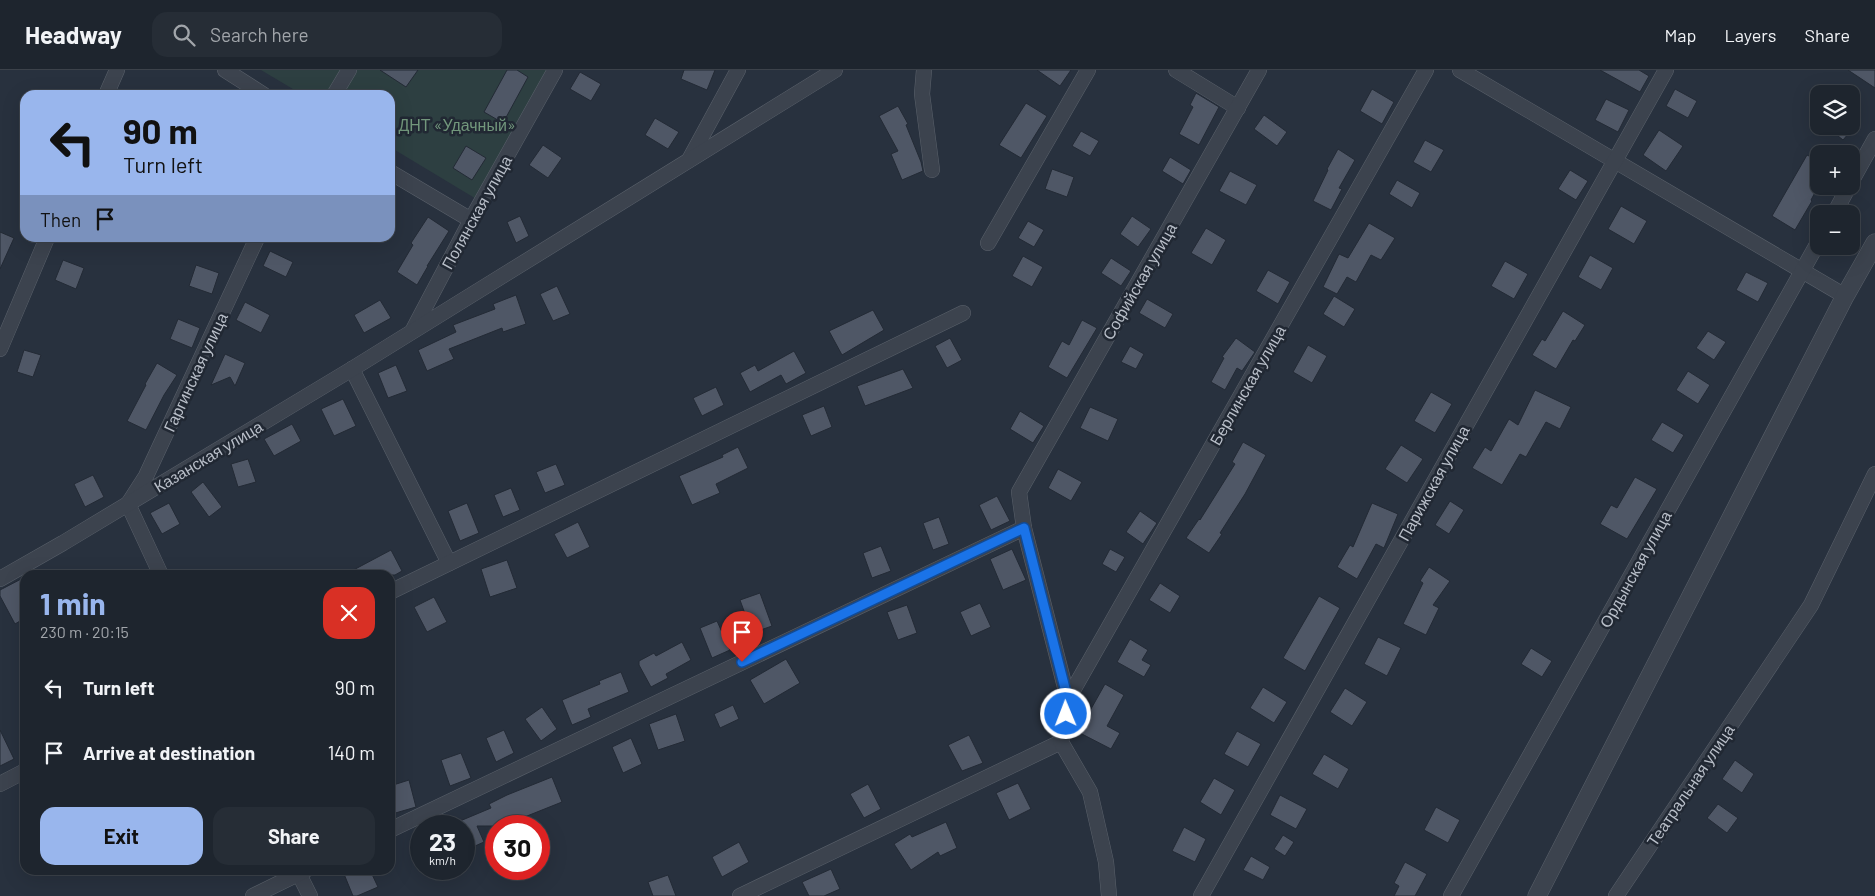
<!DOCTYPE html>
<meta charset="utf-8">
<style>
:root{--surface:#1e252e;--page:#262d36;--text:#f1f3f6;--muted:#a1a5aa;--line:#3c424a;--accent:#99b6ed}
body{margin:0;font-family:Barlow,sans-serif;background:var(--page);color:var(--text);height:100vh;display:flex;flex-direction:column;font-size:19px;white-space:nowrap}
*{box-sizing:border-box;margin:0}
p{font-size:16px;color:var(--muted)}
.icon{flex:none;width:28px;height:28px;fill:none;stroke:currentColor;stroke-width:2;stroke-linecap:round;stroke-linejoin:round}
.map{position:relative;flex:1;overflow:hidden}
.details{position:absolute;left:20px;top:500px;width:375px;height:305px;display:flex;flex-direction:column;background:var(--surface);border-radius:15px;box-shadow:0 5px 20px #0002,0 0 0 1px var(--line)}
.details>*{flex:none}
.banner{position:absolute;left:20px;top:20px;width:375px;height:152px;border-radius:15px;box-shadow:0 5px 20px #0002,0 0 0 1px var(--line);background:#99b6ed;color:#111;overflow:hidden}
.fabs{position:absolute;left:1810px;top:15px;display:grid;gap:10px}
.fabs a{display:grid;place-items:center;width:50px;height:50px;border-radius:10px;background:var(--surface);box-shadow:0 5px 20px #0002,0 0 0 1px var(--line);font-size:25px}
.speed{position:absolute;left:410px;top:745px;display:flex;gap:10px;font-size:25px;font-weight:700;text-align:center}
.speed>*{display:grid;place-content:center;width:65px;height:65px;border-radius:50%;background:var(--surface);box-shadow:0 5px 20px #0002,0 0 0 1px var(--line);line-height:1}
.speed small{font-size:12px;font-weight:400}
.speed .limit{border:8px solid #d22;background:#fff;color:#111}
.pin{position:absolute;display:grid;place-items:center;width:42px;height:42px;color:#fff;margin:-51px -21px;border-radius:50% 50% 50% 0;rotate:-45deg;box-shadow:0 0 5px #0007}
.pin .icon{rotate:45deg}
.me{position:absolute;width:55px;margin:-28px;rotate:359deg;stroke-linejoin:round;filter:drop-shadow(0 0 4px #0008)}
.turn{display:flex;align-items:center;gap:18px;height:105px;padding:0 20px;font-size:22px}
.turn .icon{width:65px;height:65px;stroke-width:2.5}
.turn b{display:block;font-size:35px;line-height:42px}
.then{display:flex;align-items:center;height:48px;padding:0 20px;background:#0003;gap:10px;font-size:19px}
.round{display:grid;place-items:center;flex:none;width:52px;height:52px;border-radius:15px;background:var(--page)}
.head{display:flex;align-items:center;justify-content:space-between;height:85px;padding:0 20px}
h1{font-size:30px;font-weight:700;line-height:38px;color:var(--accent)}
.button{display:flex;gap:10px;margin-top:auto;padding:10px 20px}
.button a{flex:1;height:58px;border-radius:15px;background:var(--accent);color:#111;font-size:20px;font-weight:700;line-height:58px;text-align:center}
.button a+a{background:var(--page);color:var(--text)}
ul{padding:0;list-style:none}
li{display:flex;align-items:center;gap:15px;height:65px;padding:0 20px}
li div{flex:1}
li b{display:block;font-size:19px}
li em{font-style:normal}
header{display:flex;align-items:center;gap:30px;box-sizing:border-box;height:70px;padding:0 25px;background:var(--surface);border-bottom:1px solid var(--line)}
header strong{font-size:24px}
nav{display:flex;gap:28px;margin-inline-start:auto;font-size:18px}
.search{width:350px;height:45px;background:var(--page);display:flex;align-items:center;gap:12px;box-sizing:border-box;padding:0 18px;border-radius:15px;color:var(--muted);font-size:19px}
.map>svg:first-child{display:block}
.garden{fill:#2d3f41}
.building{fill:#4f5766;stroke:#232a35}
.lines{fill:none;stroke-linecap:round;stroke-linejoin:round}
.minor-casing{stroke:#5a616b;stroke-width:16}
.tertiary-casing{stroke:#5a616b;stroke-width:19}
.minor{stroke:#3c434e;stroke-width:15}
.tertiary{stroke:#3c434e;stroke-width:18}
.route-casing{stroke:#114b97;stroke-width:12}
.route{stroke:#1a73e8;stroke-width:9}
.labels{text-anchor:middle;dominant-baseline:central;stroke-width:5;stroke-linejoin:round;paint-order:stroke}
.park-label{font-size:16px;fill:#72977c;stroke:#212833}
.street-label{font-size:16px;fill:#b8bec8;stroke:#212833}
</style>
<header>
<strong>Headway</strong>
<div class="search"><svg class="icon" aria-label="search" viewBox="0 0 24 24"><circle cx="10" cy="10" r="6"/><path d="M15 15l6 6"/></svg>Search here</div>
<nav><a>Map</a><a>Layers</a><a>Share</a></nav>
</header>
<div class="map">
<svg width="1875" height="826" viewBox="0 0 1875 826">
<rect width="100%" height="100%" fill="#28313e"/>
<path class="garden" d="M261,0H549L478,130L390,77V25H303Z"/>
<g class="building">
<path d="M380,0H418L406,17Z"/>
<path d="M507,0H517L528,7L503,53L484,42Z"/>
<path d="M684,0H715L707,20L681,9Z"/>
<path d="M1037,0H1071L1060,16Z"/>
<path d="M1600,0H1639L1649,6L1640,22Z"/>
<path d="M1848,0H1875V18Z"/>
<path d="M580,2L601,14L591,31L570,19Z"/>
<path d="M1372,19L1394,32L1382,54L1360,41Z"/>
<path d="M1675,19L1697,31L1688,48L1666,36Z"/>
<path d="M1196,23L1219,37L1199,75L1179,64L1193,37L1190,35Z"/>
<path d="M1606,29L1629,40L1618,62L1595,50Z"/>
<path d="M1026,33L1047,46L1021,88L999,75Z"/>
<path d="M898,36L908,54L906,55L921,92L923,101L902,110L891,84L898,81L879,46Z"/>
<path d="M1264,45L1287,62L1277,76L1254,59Z"/>
<path d="M655,48L679,62L668,79L645,65Z"/>
<path d="M1826,56H1855L1843,70Z"/>
<path d="M1659,60L1683,76L1666,101L1643,85Z"/>
<path d="M1081,61L1099,71L1090,86L1072,76Z"/>
<path d="M1425,70L1444,80L1431,102L1413,92Z"/>
<path d="M543,75L562,88L548,108L529,95Z"/>
<path d="M466,76L486,88L472,110L453,98Z"/>
<path d="M1338,79L1355,90L1339,118L1342,119L1331,140L1313,131L1328,100L1327,99Z"/>
<path d="M1807,85L1819,91V115L1811,130L1812,131L1795,160L1772,146Z"/>
<path d="M1170,87L1191,100L1183,114L1162,101Z"/>
<path d="M1052,99L1074,107L1067,127L1045,119Z"/>
<path d="M1570,100L1588,111L1576,130L1558,119Z"/>
<path d="M1230,101L1257,115L1246,135L1219,121Z"/>
<path d="M1397,110L1420,123L1412,138L1389,124Z"/>
<path d="M1621,136L1647,151L1634,174L1608,159Z"/>
<path d="M520,146L529,166L516,173L507,152Z"/>
<path d="M1132,146L1151,159L1138,177L1120,164Z"/>
<path d="M428,147L449,161L427,196H428L417,215L397,202L413,175L411,173Z"/>
<path d="M1028,151L1044,160L1034,177L1018,168Z"/>
<path d="M1369,153L1395,168L1381,190L1371,185L1356,212L1347,207L1337,224L1323,217L1339,184L1348,188Z"/>
<path d="M1206,158L1226,170L1212,195L1191,183Z"/>
<path d="M0,162L14,168L0,199Z"/>
<path d="M270,181L293,192L286,207L263,196Z"/>
<path d="M1590,185L1613,198L1601,220L1578,207Z"/>
<path d="M1023,186L1043,197L1032,217L1012,206Z"/>
<path d="M1111,188L1131,201L1121,216L1101,203Z"/>
<path d="M63,190L84,198L76,219L55,210Z"/>
<path d="M1505,191L1528,204L1514,229L1491,216Z"/>
<path d="M196,195L219,203L212,224L189,216Z"/>
<path d="M1268,200L1290,212L1278,234L1256,221Z"/>
<path d="M1746,202L1768,213L1758,232L1736,220Z"/>
<path d="M557,216L570,244L553,251L540,224Z"/>
<path d="M516,225L526,254L503,262L502,258L449,279L454,289L427,301L418,280L456,262L453,255L495,239L493,234Z"/>
<path d="M1334,226L1355,239L1344,257L1323,244Z"/>
<path d="M1147,229L1173,244L1165,258L1139,243Z"/>
<path d="M380,230L391,248L364,263L354,245Z"/>
<path d="M245,232L270,245L261,263L236,250Z"/>
<path d="M873,240L884,260L842,285L829,261Z"/>
<path d="M1563,241L1585,255L1575,271L1573,270L1556,299L1532,285L1542,269L1545,271Z"/>
<path d="M178,249L200,258L192,278L170,269Z"/>
<path d="M1082,250L1097,258L1067,308L1048,297L1062,271L1069,275Z"/>
<path d="M1708,261L1726,272L1714,290L1696,278Z"/>
<path d="M950,268L962,290L947,298L935,276Z"/>
<path d="M1236,268L1255,282L1242,301L1237,298L1225,320L1211,312L1224,288L1222,287Z"/>
<path d="M1308,275L1327,286L1312,313L1293,302Z"/>
<path d="M1130,276L1144,284L1136,299L1121,292Z"/>
<path d="M24,280L41,285L33,307L17,302Z"/>
<path d="M794,281L806,303L786,314L781,305L750,322L740,303L755,295L758,301Z"/>
<path d="M225,284L245,293L235,316L230,307L211,315Z"/>
<path d="M157,293L177,305L164,325L146,360L127,351L146,315L145,314Z"/>
<path d="M396,295L407,321L388,328L378,303Z"/>
<path d="M903,299L913,318L865,336L857,316Z"/>
<path d="M1688,301L1710,315L1698,334L1676,320Z"/>
<path d="M716,317L724,335L702,346L693,328Z"/>
<path d="M1535,320L1571,337L1560,359L1546,352L1526,387L1520,384L1502,415L1472,398L1485,377L1491,381L1509,349L1518,355Z"/>
<path d="M1431,322L1452,334L1435,363L1414,351Z"/>
<path d="M343,329L356,356L334,366L321,339Z"/>
<path d="M824,336L832,357L811,366L802,345Z"/>
<path d="M1090,337L1118,349L1108,371L1080,358Z"/>
<path d="M1020,341L1044,356L1033,373L1010,359Z"/>
<path d="M1662,352L1684,365L1673,383L1651,370Z"/>
<path d="M292,354L301,371L274,386L264,369Z"/>
<path d="M1243,372L1266,385L1245,424L1220,463L1222,464L1209,483L1186,468L1199,449L1200,450L1235,394L1232,392Z"/>
<path d="M1401,375L1423,389L1407,413L1385,399Z"/>
<path d="M738,377L748,398L716,414L720,423L692,435L679,406L723,387L722,385Z"/>
<path d="M248,389L256,412L238,417L231,394Z"/>
<path d="M556,394L565,415L545,423L536,402Z"/>
<path d="M1058,399L1082,412L1071,431L1048,418Z"/>
<path d="M93,405L104,427L85,437L74,414Z"/>
<path d="M1635,407L1657,419L1627,469L1600,454L1611,435L1617,438Z"/>
<path d="M203,412L222,437L209,447L191,422Z"/>
<path d="M511,418L520,440L503,447L494,425Z"/>
<path d="M997,426L1010,451L991,460L979,435Z"/>
<path d="M1450,431L1464,440L1449,464L1435,455Z"/>
<path d="M169,433L180,454L162,464L150,443Z"/>
<path d="M467,433L479,463L460,471L448,441Z"/>
<path d="M1372,433L1398,444L1384,478L1376,474L1357,509L1337,497L1350,475L1353,477Z"/>
<path d="M1140,441L1157,453L1143,474L1126,462Z"/>
<path d="M939,447L949,474L933,480L923,453Z"/>
<path d="M578,452L590,477L567,488L554,464Z"/>
<path d="M881,476L891,501L872,508L863,483Z"/>
<path d="M1012,479L1026,510L1003,520L990,489Z"/>
<path d="M1110,479L1125,487L1116,502L1102,494Z"/>
<path d="M391,480L402,501L395,505H344Z"/>
<path d="M507,490L517,518L490,527L481,499Z"/>
<path d="M1429,497L1450,511L1433,535L1439,538L1426,565L1403,554L1423,513L1420,511Z"/>
<path d="M25,507V548L15,554L0,526V520Z"/>
<path d="M1160,513L1180,526L1170,543L1149,530Z"/>
<path d="M760,523L772,556L752,563L740,530Z"/>
<path d="M1319,526L1340,538L1305,601L1283,588Z"/>
<path d="M434,527L447,552L427,562L414,537Z"/>
<path d="M980,533L991,557L971,566L960,542Z"/>
<path d="M907,535L917,563L898,570L887,542Z"/>
<path d="M717,551L730,580L712,588L700,558Z"/>
<path d="M1378,567L1401,578L1387,606L1364,594Z"/>
<path d="M1130,569L1148,580L1142,590L1151,595L1144,607L1117,592Z"/>
<path d="M682,572L691,590L666,604L668,608L651,617L639,595V591L654,583L656,586Z"/>
<path d="M1531,578L1552,591L1542,607L1521,594Z"/>
<path d="M786,589L800,613L764,634L750,610Z"/>
<path d="M621,602L629,622L588,639L591,647L572,655L562,630L600,614L599,611Z"/>
<path d="M1105,614L1124,625L1107,656L1120,663L1111,679L1078,662Z"/>
<path d="M1263,617L1287,632L1274,653L1250,638Z"/>
<path d="M1345,618L1367,632L1352,656L1330,642Z"/>
<path d="M733,635L739,649L720,658L714,644Z"/>
<path d="M542,637L557,659L541,671L525,649Z"/>
<path d="M676,644L685,671L658,680L649,654Z"/>
<path d="M0,660L14,689L0,696Z"/>
<path d="M504,660L514,683L496,692L486,668Z"/>
<path d="M1237,661L1261,674L1248,697L1224,684Z"/>
<path d="M969,665L983,693L962,701L948,675Z"/>
<path d="M631,668L642,694L623,703L612,677Z"/>
<path d="M461,683L471,708L450,716L441,690Z"/>
<path d="M1324,684L1349,699L1338,719L1312,704Z"/>
<path d="M1735,690L1754,704L1742,723L1722,709Z"/>
<path d="M552,707L562,732L522,748L524,751L513,756H477L484,772L464,781V756H448L491,738L489,734L507,725Z"/>
<path d="M1214,708L1235,720L1221,745L1200,732Z"/>
<path d="M409,710L416,737L392,744L390,737V716Z"/>
<path d="M1018,713L1031,739L1009,750L996,723Z"/>
<path d="M868,714L881,739L864,748L850,724Z"/>
<path d="M1280,725L1307,739L1296,759L1270,745Z"/>
<path d="M1718,734L1738,748L1727,763L1707,748Z"/>
<path d="M1436,737L1460,750L1448,773L1424,760Z"/>
<path d="M946,752L957,778L940,786L938,782L911,800L894,774L910,764L912,767Z"/>
<path d="M1184,757L1206,769L1195,792L1172,781Z"/>
<path d="M1283,765L1294,772L1285,786L1274,779Z"/>
<path d="M739,772L749,792L722,807L712,787Z"/>
<path d="M1251,786L1270,797L1263,810L1243,800Z"/>
<path d="M1405,792L1427,804L1415,826H1394L1399,816L1394,813Z"/>
<path d="M831,799L840,819L824,826H809L802,812Z"/>
<path d="M353,800H370L378,817L357,826H353L344,804Z"/>
<path d="M668,805L676,826H653L648,812Z"/>
</g>
<g class="lines">
<g class="minor-casing">
<g id="minor">
<path d="M225,0L264,25"/>
<path d="M924,0L922,24L932,100"/>
<path d="M1176,0L1238,38"/>
<path d="M1460,0L1845,226"/>
<path d="M106,25L117,0"/>
<path d="M334,25L349,0"/>
<path d="M689,90L738,0"/>
<path d="M390,102L471,150"/>
<path d="M1851,112L1875,69"/>
<path d="M1834,144L1849,116"/>
<path d="M988,173L1088,0"/>
<path d="M414,258L471,150L555,0"/>
<path d="M0,279L47,168"/>
<path d="M352,299L449,493"/>
<path d="M161,505L128,434L146,406L257,168"/>
<path d="M0,509L63,473L352,299L835,0"/>
<path d="M390,522L963,243"/>
<path d="M1068,629L1426,0"/>
<path d="M0,714L25,701"/>
<path d="M390,760L1024,458"/>
<path d="M297,800L310,826"/>
<path d="M253,826L306,800"/>
<path d="M740,826L1061,672"/>
<path d="M1109,826L1106,792L1090,722L1061,672L1068,629L1024,458L1019,422L1259,0"/>
<path d="M1201,826L1666,0"/>
<path d="M1451,826L1819,171"/>
<path d="M1616,826L1811,535L1875,404"/>
</g>
</g>
<g class="tertiary-casing">
<path id="tertiary" d="M1537,826L1845,226L1875,173"/>
</g>
<use href="#minor" class="minor"/>
<use href="#tertiary" class="tertiary"/>
</g>
<g class="lines">
<g class="route-casing">
<path id="route" d="M742,592L1024,458L1068,630L1066,644"/>
</g>
<use href="#route" class="route"/>
</g>
<g class="labels">
<g class="park-label">
<text x="457" y="54">ДНТ «Удачный»</text>
</g>
<g class="street-label">
<text transform="translate(476 142) rotate(-61)">Полянская улица</text>
<text transform="translate(1139 211) rotate(-60)">Софийская улица</text>
<text transform="translate(195 302) rotate(-65)">Гаргинская улица</text>
<text transform="translate(1247 315) rotate(-60)">Берлинская улица</text>
<text transform="translate(208 386) rotate(-31)">Казанская улица</text>
<text transform="translate(1433 413) rotate(-61)">Парижская улица</text>
<text transform="translate(1635 499) rotate(-61)">Ордынская улица</text>
<text transform="translate(1690 715) rotate(-56)">Театральная улица</text>
</g>
</g>
</svg>
<div class="fabs">
<a><svg class="icon" aria-label="layers" viewBox="0 0 24 24"><path d="M12 4l9 5-9 5-9-5zM3 14l9 5 9-5"/></svg></a>
<a>+</a>
<a>−</a>
</div>
<div class="speed"><div>23<small>km/h</small></div><div class="limit">30</div></div>
<div class="pin" style="left:742px;top:592px;background:#d93025"><svg class="icon" aria-label="arrive" viewBox="0 0 24 24"><path d="M6 21V4h12l-3 4 3 4H6"/></svg></div>
<svg class="me" style="left:1066px;top:644px" viewBox="-20 -20 40 40"><circle r="17" fill="#1a73e8" stroke="#fff" stroke-width="3"/><path d="M0-11L8 9 0 5-8 9z" fill="#fff"/></svg>
<div class="banner">
<div class="turn"><svg class="icon" aria-label="left" viewBox="0 0 24 24"><path d="M17 20v-9H6M10 6l-5 5 5 5"/></svg><div><b>90 m</b>Turn left</div></div>
<div class="then">Then<svg class="icon" aria-label="arrive" viewBox="0 0 24 24"><path d="M6 21V4h12l-3 4 3 4H6"/></svg></div>
</div>
<section class="details">
<div class="head"><div><h1>1 min</h1><p>230 m · 20:15</p></div><a class="round" style="background:#d93025;color:#fff"><svg class="icon" aria-label="close" viewBox="0 0 24 24"><path d="M6 6l12 12M18 6L6 18"/></svg></a></div>
<ul>
<li><svg class="icon" aria-label="left" viewBox="0 0 24 24"><path d="M17 20v-9H6M10 6l-5 5 5 5"/></svg><div><b>Turn left</b></div><em>90 m</em></li>
<li><svg class="icon" aria-label="arrive" viewBox="0 0 24 24"><path d="M6 21V4h12l-3 4 3 4H6"/></svg><div><b>Arrive at destination</b></div><em>140 m</em></li>
</ul>
<div class="button"><a>Exit</a><a>Share</a></div>
</section>
</div>
